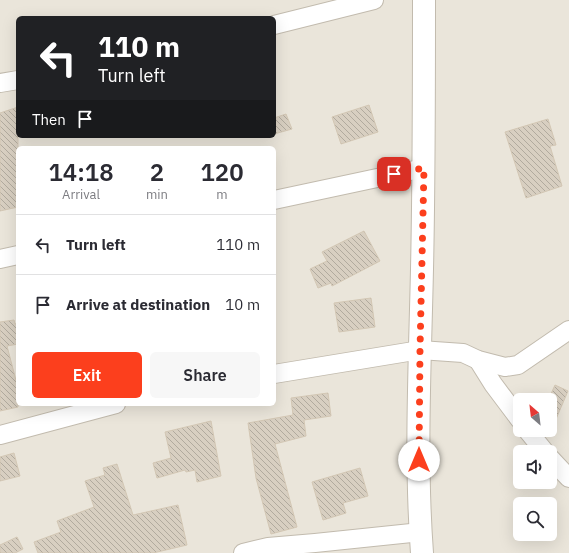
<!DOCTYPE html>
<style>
:root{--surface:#fff;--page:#f7f7f7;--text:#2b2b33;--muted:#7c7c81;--line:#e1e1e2;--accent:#fc3f1d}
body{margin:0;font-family:"IBM Plex Sans",sans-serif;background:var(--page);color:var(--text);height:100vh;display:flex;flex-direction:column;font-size:15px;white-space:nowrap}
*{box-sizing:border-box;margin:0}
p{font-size:13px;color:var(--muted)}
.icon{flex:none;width:22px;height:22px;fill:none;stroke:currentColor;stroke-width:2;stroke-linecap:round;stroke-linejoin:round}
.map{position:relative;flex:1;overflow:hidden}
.sheet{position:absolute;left:16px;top:146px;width:260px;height:260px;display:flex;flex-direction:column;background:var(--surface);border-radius:6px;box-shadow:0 4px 16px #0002}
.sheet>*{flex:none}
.guide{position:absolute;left:16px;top:16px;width:260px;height:122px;border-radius:6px;box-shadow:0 4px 16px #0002;background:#202124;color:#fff;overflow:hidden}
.needle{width:26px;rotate:332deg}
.controls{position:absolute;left:513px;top:393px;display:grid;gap:8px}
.controls a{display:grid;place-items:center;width:44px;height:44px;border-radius:6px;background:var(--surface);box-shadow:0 4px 16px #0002;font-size:20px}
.pin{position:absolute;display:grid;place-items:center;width:34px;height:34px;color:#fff;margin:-17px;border-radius:8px;box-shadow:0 2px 6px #0006}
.me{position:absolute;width:44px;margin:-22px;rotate:0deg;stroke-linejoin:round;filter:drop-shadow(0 0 3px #0008)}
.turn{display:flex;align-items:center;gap:14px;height:84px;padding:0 16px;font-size:18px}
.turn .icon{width:52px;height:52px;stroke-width:2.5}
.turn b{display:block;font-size:28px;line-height:34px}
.then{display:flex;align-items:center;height:38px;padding:0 16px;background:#0003;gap:8px;font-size:15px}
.eta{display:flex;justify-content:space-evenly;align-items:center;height:68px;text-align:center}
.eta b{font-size:24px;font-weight:600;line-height:28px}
.primary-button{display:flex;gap:8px;margin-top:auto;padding:8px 16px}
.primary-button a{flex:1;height:46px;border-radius:6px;background:var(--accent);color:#fff;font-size:16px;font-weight:600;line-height:46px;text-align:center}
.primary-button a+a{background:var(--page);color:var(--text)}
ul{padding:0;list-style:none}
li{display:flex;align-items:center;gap:12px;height:60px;padding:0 16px;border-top:1px solid var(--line)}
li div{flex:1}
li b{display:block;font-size:15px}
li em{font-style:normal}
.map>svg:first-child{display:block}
.residential{fill:#eae5da;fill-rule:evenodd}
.building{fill:url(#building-back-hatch);stroke:#d3c7b4}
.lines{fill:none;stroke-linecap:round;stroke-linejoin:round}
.minor-casing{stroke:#c2bbae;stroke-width:20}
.tertiary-casing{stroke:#c2bbae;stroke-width:24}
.minor{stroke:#fff;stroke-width:18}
.tertiary{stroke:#fff;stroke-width:22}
.route{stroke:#fc3f1d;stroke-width:7;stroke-dasharray:0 12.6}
</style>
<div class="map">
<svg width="569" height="553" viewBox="0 0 569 553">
<defs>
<pattern id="building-back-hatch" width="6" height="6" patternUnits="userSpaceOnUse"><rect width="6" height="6" fill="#d8cfc1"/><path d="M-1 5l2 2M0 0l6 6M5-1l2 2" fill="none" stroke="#b1aa9e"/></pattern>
</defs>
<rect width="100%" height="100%" fill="#f6f3ec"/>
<path class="residential" d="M0,0H569V553H0ZM18,18H274V136H18ZM18,148H274V404H18ZM520,400H550V430H520ZM520,452H550V482H520ZM520,504H550V534H520Z"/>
<g class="building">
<path d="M369,105L378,132L341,144L332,117Z"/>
<path d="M18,107V207L0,211V113Z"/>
<path d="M286,114L292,129L274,134V118Z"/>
<path d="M548,119L556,145L550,146L562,186L526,198L505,132Z"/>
<path d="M364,231L380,261L332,286L331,283L318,288L310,269L327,261L322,252Z"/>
<path d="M371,298L375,327L339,332L334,303Z"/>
<path d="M14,320L15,324L18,323V344L7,346L18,388V407L0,411V322Z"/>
<path d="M555,385L568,391L550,433V396Z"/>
<path d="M328,393L331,416L304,420L306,436L275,444L297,527L271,534L256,478L248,423L293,415L291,398Z"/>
<path d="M211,421L221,476L197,482L195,470L186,472L185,470L157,478L153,463L171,458L165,432Z"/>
<path d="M14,453L20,476L0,481V457Z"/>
<path d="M117,464L133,515L178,505L187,545L153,553H38L34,542L61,532L57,521L94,507L85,481L105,475L103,468Z"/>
<path d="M360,468L368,496L343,503L346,513L323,520L312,482Z"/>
<path d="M17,537L23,549L15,553H0V545Z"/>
</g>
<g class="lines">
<g class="minor-casing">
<g id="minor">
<path d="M274,25L374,0"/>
<path d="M0,83L18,80"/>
<path d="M274,200L424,168"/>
<path d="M0,259L18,255"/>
<path d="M478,360L493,384L520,420"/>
<path d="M274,374L420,350L463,353L478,360L505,367L518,365L569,330"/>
<path d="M527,430L545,452"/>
<path d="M0,435L116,404"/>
<path d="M550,458L569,478"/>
<path d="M243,553L268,547L315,543L421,532"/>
</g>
</g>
<g class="tertiary-casing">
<path id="tertiary" d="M422,553C415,459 420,363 422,269C424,179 424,90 424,0"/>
</g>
<use href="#minor" class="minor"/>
<use href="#tertiary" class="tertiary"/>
</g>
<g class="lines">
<path class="route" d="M394,174L424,168L420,350L419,460"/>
</g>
</svg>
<div class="controls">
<a><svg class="needle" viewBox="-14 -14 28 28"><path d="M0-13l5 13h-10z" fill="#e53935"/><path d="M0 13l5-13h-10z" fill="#7c7c81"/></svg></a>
<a><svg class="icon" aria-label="sound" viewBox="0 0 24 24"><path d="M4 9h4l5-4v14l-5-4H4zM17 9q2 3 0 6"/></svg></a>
<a><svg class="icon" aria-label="search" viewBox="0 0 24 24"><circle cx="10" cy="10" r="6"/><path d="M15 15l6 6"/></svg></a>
</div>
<div class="pin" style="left:394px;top:174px;background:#d93025"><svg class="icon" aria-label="arrive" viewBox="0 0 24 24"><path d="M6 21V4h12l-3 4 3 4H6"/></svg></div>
<svg class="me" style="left:419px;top:460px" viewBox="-20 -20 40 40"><circle r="19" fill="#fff"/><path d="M0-13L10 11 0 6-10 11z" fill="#fc3f1d"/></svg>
<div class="guide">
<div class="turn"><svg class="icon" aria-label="left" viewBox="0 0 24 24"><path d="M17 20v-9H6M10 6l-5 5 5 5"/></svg><div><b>110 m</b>Turn left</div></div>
<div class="then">Then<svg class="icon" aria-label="arrive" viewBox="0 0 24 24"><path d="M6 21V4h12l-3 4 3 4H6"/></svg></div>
</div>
<section class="sheet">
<div class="eta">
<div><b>14:18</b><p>Arrival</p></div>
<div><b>2</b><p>min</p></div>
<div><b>120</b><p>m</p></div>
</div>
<ul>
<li><svg class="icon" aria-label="left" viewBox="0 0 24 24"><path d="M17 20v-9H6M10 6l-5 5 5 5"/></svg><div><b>Turn left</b></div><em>110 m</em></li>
<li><svg class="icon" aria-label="arrive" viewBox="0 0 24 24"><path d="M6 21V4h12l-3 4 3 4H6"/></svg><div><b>Arrive at destination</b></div><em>10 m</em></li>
</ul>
<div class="primary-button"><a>Exit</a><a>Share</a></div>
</section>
</div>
